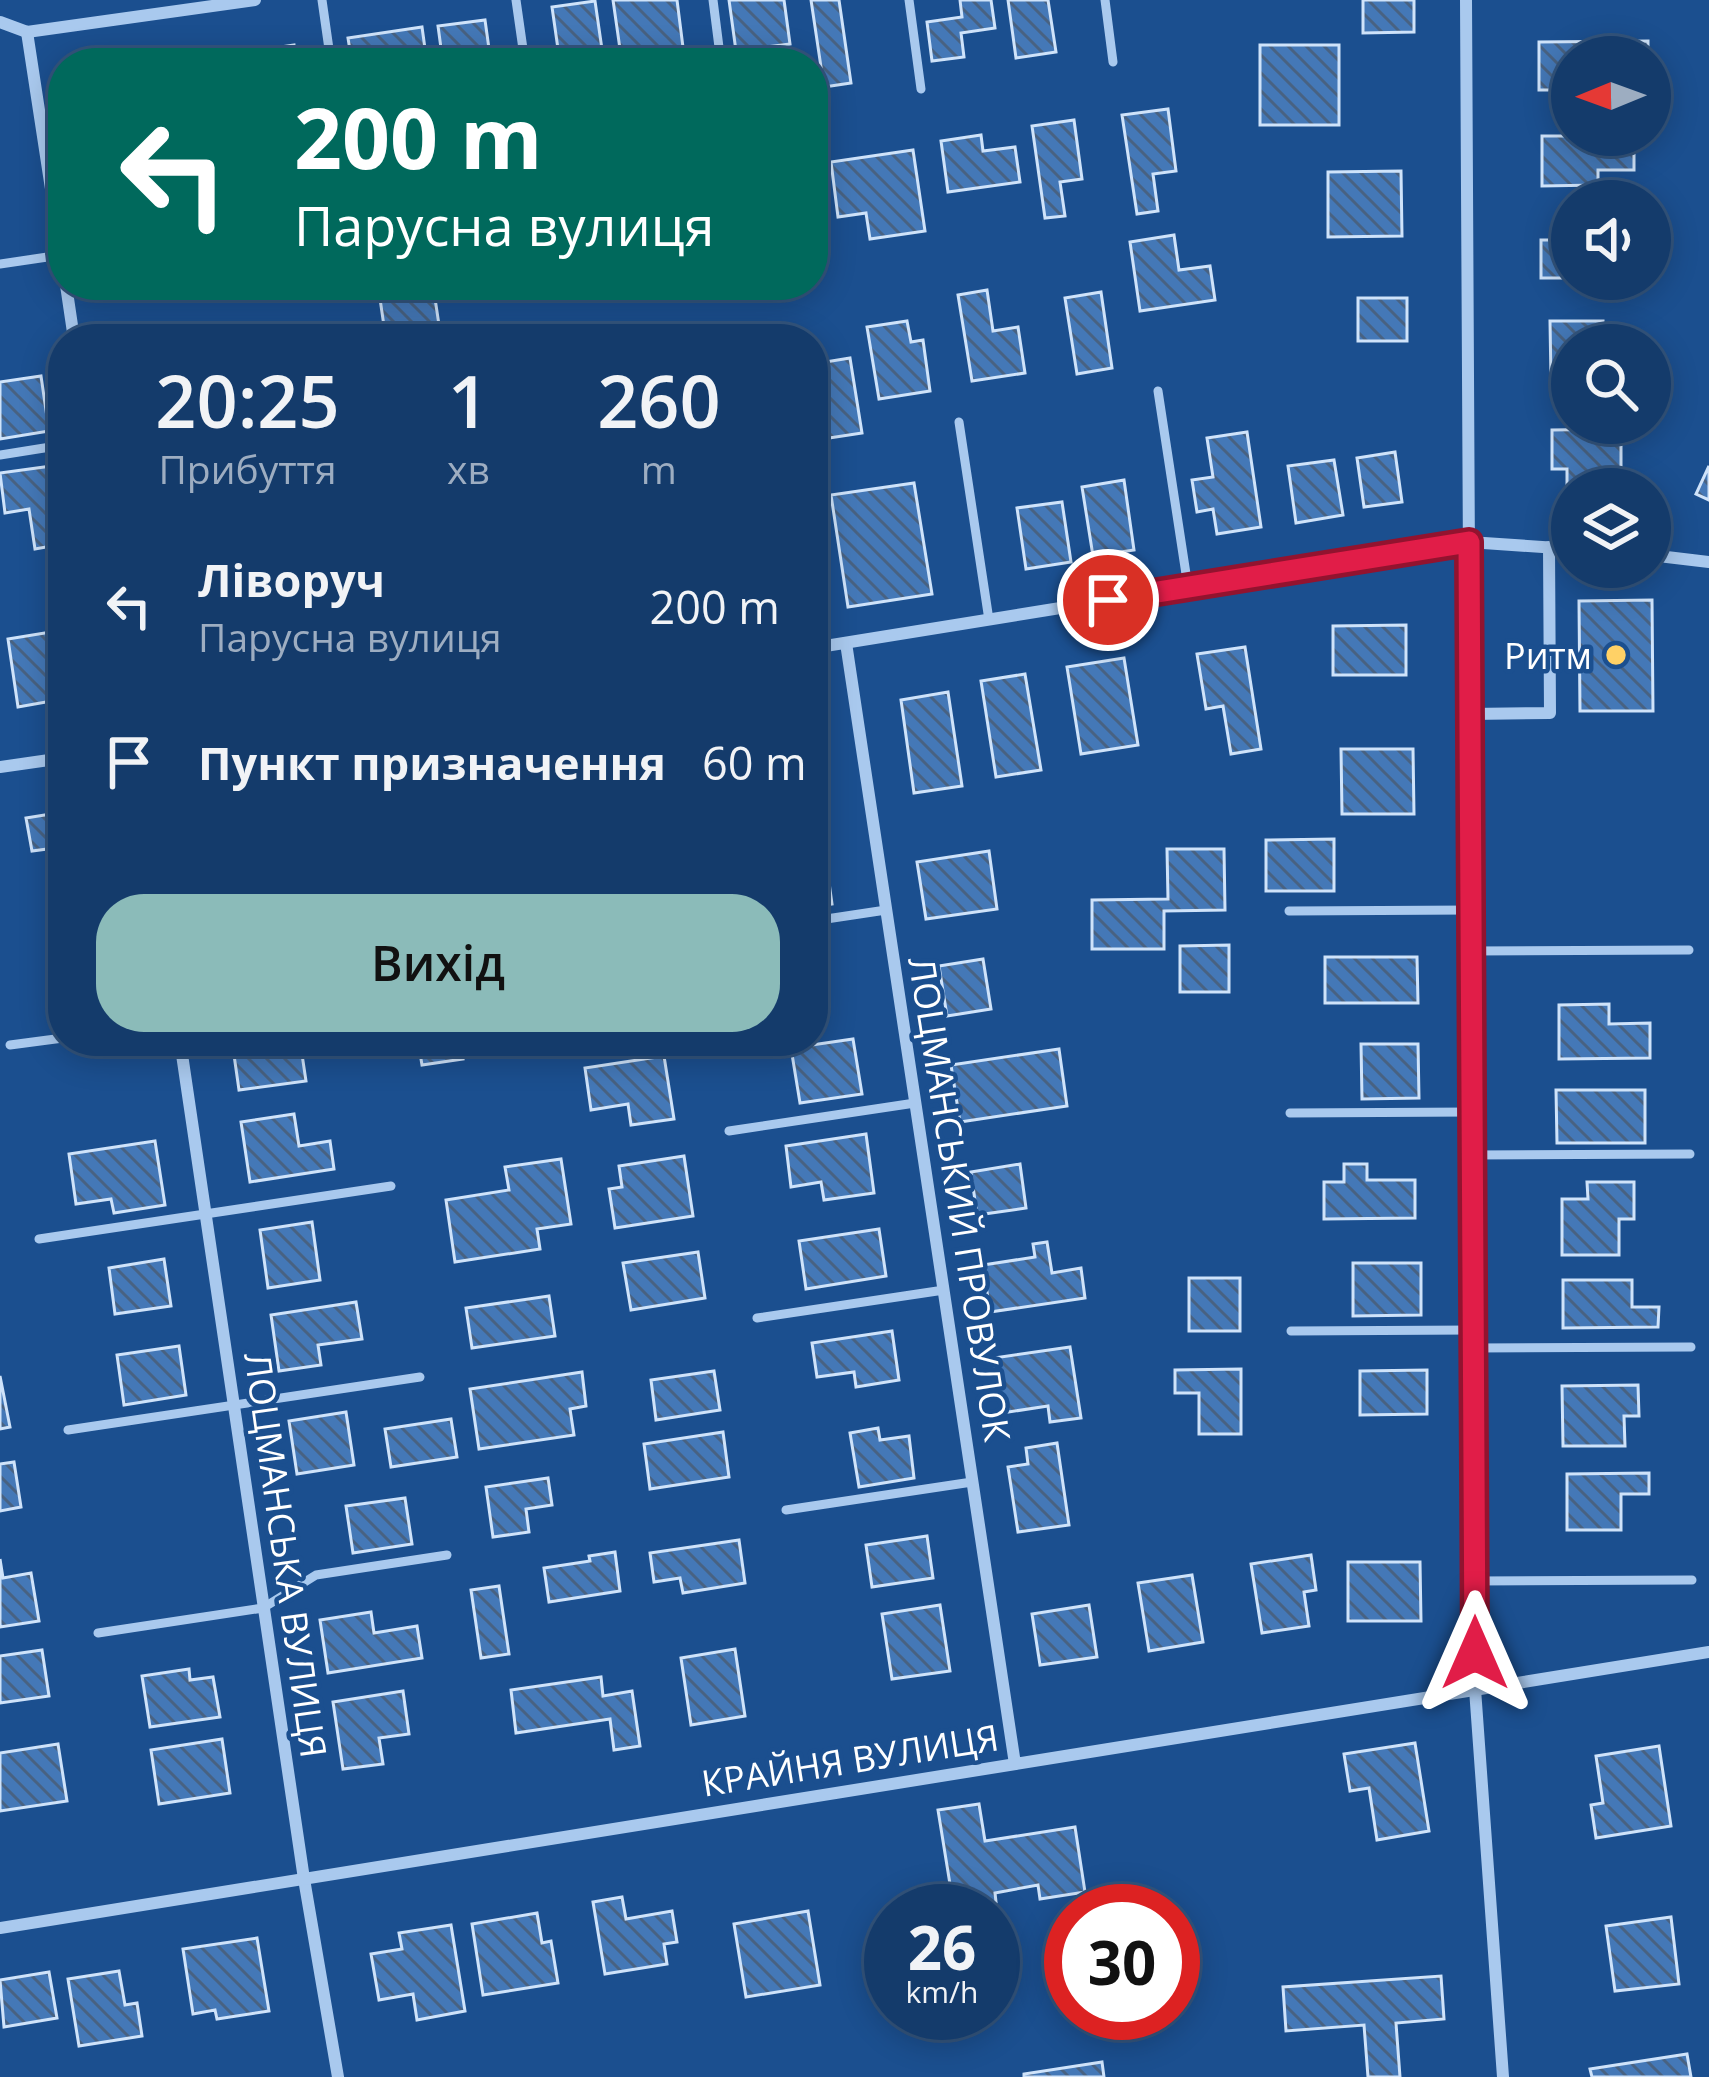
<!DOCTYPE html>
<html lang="uk">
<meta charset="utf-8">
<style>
:root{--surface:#143b6b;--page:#214673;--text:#f1f3f6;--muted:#9dadc1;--line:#33557e;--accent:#8bbbb9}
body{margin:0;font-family:"Open Sans",sans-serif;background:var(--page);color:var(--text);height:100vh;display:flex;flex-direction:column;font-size:45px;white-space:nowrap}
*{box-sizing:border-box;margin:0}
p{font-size:39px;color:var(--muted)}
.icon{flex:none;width:66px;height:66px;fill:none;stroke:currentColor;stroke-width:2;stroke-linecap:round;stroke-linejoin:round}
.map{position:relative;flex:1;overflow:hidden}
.drawer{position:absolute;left:48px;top:324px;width:780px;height:732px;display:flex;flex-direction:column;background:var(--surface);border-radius:48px;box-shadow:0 6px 30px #0003,0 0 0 3px var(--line)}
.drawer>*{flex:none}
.banner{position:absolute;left:48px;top:48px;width:780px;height:252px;border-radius:48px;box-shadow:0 6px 30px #0003,0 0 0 3px var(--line);background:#00695c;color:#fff;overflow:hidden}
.needle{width:78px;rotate:269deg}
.fabs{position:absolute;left:1551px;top:36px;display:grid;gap:24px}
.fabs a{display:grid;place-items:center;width:120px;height:120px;border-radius:50%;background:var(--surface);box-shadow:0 6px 30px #0003,0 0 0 3px var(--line);font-size:60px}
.speed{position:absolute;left:864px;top:1884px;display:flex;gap:24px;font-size:60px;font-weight:700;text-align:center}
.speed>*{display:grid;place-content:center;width:156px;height:156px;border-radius:50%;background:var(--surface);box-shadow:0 6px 30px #0003,0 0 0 3px var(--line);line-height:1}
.speed small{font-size:30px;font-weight:400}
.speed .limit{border:18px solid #d22;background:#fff;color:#111}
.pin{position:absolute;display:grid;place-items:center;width:102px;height:102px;color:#fff;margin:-51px;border:6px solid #fff;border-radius:50%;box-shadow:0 3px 12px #0007}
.me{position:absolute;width:132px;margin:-66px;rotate:0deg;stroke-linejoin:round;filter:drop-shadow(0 0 9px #0008)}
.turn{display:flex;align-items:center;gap:42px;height:252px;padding:0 48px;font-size:54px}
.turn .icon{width:156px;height:156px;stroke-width:2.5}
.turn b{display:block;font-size:84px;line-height:102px}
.eta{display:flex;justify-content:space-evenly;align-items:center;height:204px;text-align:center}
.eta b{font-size:72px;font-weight:600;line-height:84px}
.action{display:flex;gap:24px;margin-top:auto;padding:24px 48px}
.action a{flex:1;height:138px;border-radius:48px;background:var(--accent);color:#111;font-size:48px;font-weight:600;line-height:138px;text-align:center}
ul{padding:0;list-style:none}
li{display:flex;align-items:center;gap:36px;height:156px;padding:0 48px}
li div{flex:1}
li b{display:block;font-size:45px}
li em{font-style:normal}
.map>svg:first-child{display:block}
.building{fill:url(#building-back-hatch);stroke:#cfe3fa;stroke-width:3}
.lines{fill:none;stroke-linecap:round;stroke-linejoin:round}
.lane{stroke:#a9c9ee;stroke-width:9}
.street{stroke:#a9c9ee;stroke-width:12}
.route-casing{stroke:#92132f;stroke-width:30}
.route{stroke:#e11d48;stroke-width:21}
.poi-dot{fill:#ffd166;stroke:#1b4f8f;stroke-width:4.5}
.labels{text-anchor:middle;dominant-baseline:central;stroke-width:9;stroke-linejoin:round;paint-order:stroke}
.poi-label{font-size:36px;fill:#fff;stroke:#1b4f8f;text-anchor:end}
.street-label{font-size:36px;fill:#fff;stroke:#1b4f8f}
</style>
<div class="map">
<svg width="1709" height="2077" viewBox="0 0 1709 2077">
<defs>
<pattern id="building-back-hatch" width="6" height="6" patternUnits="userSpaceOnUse" patternTransform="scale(3)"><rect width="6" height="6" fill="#4478b7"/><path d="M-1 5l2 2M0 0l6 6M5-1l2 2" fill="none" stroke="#486282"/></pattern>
</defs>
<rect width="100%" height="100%" fill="#1b4f8f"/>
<g class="building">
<path d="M613,0H677L685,63H622Z"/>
<path d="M729,0H784L790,44L736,51Z"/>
<path d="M811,0H839L851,83L824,87Z"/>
<path d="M960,0H991L995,28L961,33L964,57L932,61L927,22L962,17Z"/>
<path d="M1008,0H1048L1056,52L1016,58Z"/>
<path d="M1363,0H1414V32L1363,33Z"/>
<path d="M595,1L604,63H560L552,7Z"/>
<path d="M485,20L491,63H443L438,26Z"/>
<path d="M422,27L427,63H352L348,38Z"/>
<path d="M1648,41V57H1572V90H1539V42Z"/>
<path d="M294,45L296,63H243L241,53Z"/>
<rect x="1260" y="45" width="79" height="80"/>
<path d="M1168,109L1176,171L1153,174L1158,211L1137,214L1122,115Z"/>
<path d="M1074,120L1082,179L1060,182L1065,216L1045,218L1032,126Z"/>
<path d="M981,135L983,151L1015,147L1020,182L948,192L941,141Z"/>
<path d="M1542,136H1634V170H1598V185L1542,186Z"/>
<path d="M913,150L925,231L870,239L866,213L838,217L831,162Z"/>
<path d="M1401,171L1402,236L1328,237V172Z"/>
<path d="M1174,235L1179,270L1210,266L1215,300L1140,311L1130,242Z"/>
<rect x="1541" y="240" width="31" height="38"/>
<path d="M316,285H354L355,291L318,297Z"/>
<path d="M378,285H433L439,325L385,333Z"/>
<path d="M987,290L993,331L1018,327L1025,373L972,381L958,295Z"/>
<path d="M1101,292L1112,368L1077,374L1065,298Z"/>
<rect x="1358" y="298" width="49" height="43"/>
<path d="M907,321L911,342L923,340L930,391L879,399L867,327Z"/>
<path d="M1550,321H1603V345H1572V381H1551Z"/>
<path d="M218,324L220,339H138L137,337Z"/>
<path d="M850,358L862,433L816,440L813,422V364Z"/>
<path d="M41,376L49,431L0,439V382Z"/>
<path d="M1621,429V488H1567V469H1552V430Z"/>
<path d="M1247,432L1261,527L1217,534L1213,509L1197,512L1192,480L1213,477L1207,438Z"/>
<path d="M1395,452L1402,502L1364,507L1357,458Z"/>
<path d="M1334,460L1343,515L1296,523L1288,466Z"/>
<path d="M59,465L63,491V544L35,549L29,509L5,513L0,473Z"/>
<path d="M1709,466V500L1696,494Z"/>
<path d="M1124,480L1134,550L1093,556L1082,487Z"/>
<path d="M914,483L932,594L848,607L831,495Z"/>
<path d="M1062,502L1071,562L1026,569L1017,508Z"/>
<path d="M1652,600L1653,711H1580L1579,601Z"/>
<path d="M1406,625V675H1333V626Z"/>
<path d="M63,630V699L18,707L8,639Z"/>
<path d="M1245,647L1261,749L1231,754L1223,706L1206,709L1197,654Z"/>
<path d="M1124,658L1138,745L1081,754L1067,667Z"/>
<path d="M1025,674L1041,770L996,777L981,681Z"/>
<path d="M948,692L962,786L914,793L901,700Z"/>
<path d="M1341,749H1413L1414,814H1342Z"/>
<path d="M63,812V890H62L55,848L32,851L26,818Z"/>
<path d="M1334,839V891H1266V840Z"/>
<path d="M1167,849H1224L1225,910L1164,911V949H1092V900L1168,899Z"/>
<path d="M989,851L997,909L926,919L917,862Z"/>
<path d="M827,868L832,904L813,907V870Z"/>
<path d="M1229,945V992H1180V946Z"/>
<path d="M1325,957H1417L1418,1003H1325Z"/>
<path d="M983,959L991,1009L947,1016L939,966Z"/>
<path d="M1609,1004V1024L1650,1023V1058L1559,1059V1005Z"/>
<path d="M853,1039L862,1094L800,1103L791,1048Z"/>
<path d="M232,1041H300L306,1081L239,1090Z"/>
<path d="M418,1041H507L461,1048L463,1059L422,1065Z"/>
<path d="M1361,1044H1418L1419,1098L1362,1099Z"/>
<path d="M1059,1049L1067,1106L960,1122L951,1065Z"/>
<path d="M664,1056L674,1119L631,1125L628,1104L591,1110L585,1068Z"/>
<path d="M1556,1090H1645V1143H1557Z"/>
<path d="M294,1114L299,1146L330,1141L334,1169L250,1182L241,1122Z"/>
<path d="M866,1134L874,1193L824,1200L821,1182L791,1187L786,1146Z"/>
<path d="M155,1141L165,1205L114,1213L111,1199L76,1204L69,1154Z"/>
<path d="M684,1156L693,1216L615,1228L609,1189L622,1187L619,1166Z"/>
<path d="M561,1159L571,1224L537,1229L540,1249L455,1262L446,1200L509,1190L505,1167Z"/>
<path d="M1020,1164L1026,1208L977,1215L971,1172Z"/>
<path d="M1344,1164H1367V1180H1415V1218L1324,1219V1182H1344Z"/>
<path d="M1587,1182H1634V1219H1619V1255H1562V1199H1588Z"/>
<path d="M312,1222L320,1280L268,1288L260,1230Z"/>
<path d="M879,1229L886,1276L806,1289L799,1241Z"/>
<path d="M1047,1242L1052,1273L1081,1268L1085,1298L990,1312L983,1265L1035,1257L1033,1244Z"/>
<path d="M698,1252L705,1298L631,1310L623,1263Z"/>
<path d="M164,1259L171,1306L115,1314L109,1268Z"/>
<path d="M1353,1263H1421V1315L1353,1316Z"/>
<rect x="1189" y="1278" width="51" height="53"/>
<path d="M1563,1280H1632V1307H1659L1658,1327L1563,1328Z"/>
<path d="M549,1296L555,1336L472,1348L466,1308Z"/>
<path d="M356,1302L362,1339L318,1345L321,1365L279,1371L271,1315Z"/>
<path d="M892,1331L899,1380L856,1387L854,1372L817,1377L812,1343Z"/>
<path d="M179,1346L186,1395L124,1405L117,1355Z"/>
<path d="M1070,1347L1081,1418L1050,1422L1048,1406L1002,1413L994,1358Z"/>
<path d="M1241,1369V1434H1199V1393H1175V1370Z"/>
<path d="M1427,1370V1414L1360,1415V1371Z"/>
<path d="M714,1371L720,1410L656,1420L651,1380Z"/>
<path d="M582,1372L586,1406L570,1409L574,1435L479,1449L470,1389Z"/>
<path d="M0,1376L10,1427L0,1429Z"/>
<path d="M1638,1385L1639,1416H1624L1625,1446H1563L1562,1386Z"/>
<path d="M346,1412L354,1465L297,1474L289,1421Z"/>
<path d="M451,1419L457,1457L391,1467L385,1429Z"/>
<path d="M878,1428L880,1440L909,1436L914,1478L859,1487L850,1433Z"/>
<path d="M723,1432L729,1477L650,1489L644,1444Z"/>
<path d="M1057,1443L1069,1525L1018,1532L1008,1467L1028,1464L1026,1448Z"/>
<path d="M14,1462L21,1507L0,1511V1464Z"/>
<path d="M1649,1473V1494H1621V1530H1567V1474Z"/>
<path d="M548,1478L552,1505L526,1509L529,1532L493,1537L486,1487Z"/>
<path d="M405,1498L412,1544L353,1553L346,1506Z"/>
<path d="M927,1536L933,1578L872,1587L866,1545Z"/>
<path d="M739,1540L745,1583L683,1593L680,1578L654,1582L650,1553Z"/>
<path d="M615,1552L620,1591L549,1602L544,1568L590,1561L589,1556Z"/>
<path d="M1311,1555L1316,1590L1304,1592L1309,1626L1262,1633L1251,1564Z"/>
<path d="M0,1559L3,1578L31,1573L39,1621L0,1627Z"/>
<path d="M1348,1562H1420L1421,1621H1348Z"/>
<path d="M1192,1575L1203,1642L1149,1651L1138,1583Z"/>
<path d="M499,1586L509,1654L481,1658L471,1590Z"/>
<path d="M940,1605L950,1671L892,1679L882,1614Z"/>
<path d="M1089,1605L1097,1657L1040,1665L1032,1614Z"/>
<path d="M371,1612L374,1633L417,1626L422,1658L328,1673L320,1620Z"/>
<path d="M735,1649L745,1716L691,1725L681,1658Z"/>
<path d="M42,1650L49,1696L0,1703V1656Z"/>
<path d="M189,1669L190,1680L213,1677L220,1717L150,1727L142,1676Z"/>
<path d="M601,1677L603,1696L632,1691L640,1746L614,1750L610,1719L516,1733L511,1690Z"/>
<path d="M403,1691L409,1734L379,1738L383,1764L343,1769L333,1702Z"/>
<path d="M222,1739L230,1793L159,1804L151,1750Z"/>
<path d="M1415,1743L1429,1831L1377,1840L1369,1788L1350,1791L1344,1754Z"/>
<path d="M58,1744L67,1801L0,1811V1753Z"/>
<path d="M1659,1746L1671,1826L1596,1838L1591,1805L1603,1803L1596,1756Z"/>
<path d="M979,1804L985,1841L1075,1827L1085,1892L1040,1899L1038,1885L995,1893L996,1902L954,1909L938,1810Z"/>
<path d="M622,1897L626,1919L672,1911L677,1942L664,1944L667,1964L605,1974L593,1902Z"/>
<path d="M808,1911L820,1985L746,1997L734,1924Z"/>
<path d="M537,1913L542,1943L551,1941L558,1983L483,1995L472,1924Z"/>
<path d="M1671,1917L1679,1984L1615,1991L1606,1926Z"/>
<path d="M451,1925L465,2011L417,2020L413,1994L379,2000L371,1954L402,1949L399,1933Z"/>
<path d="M257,1938L269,2011L217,2019L215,2010L193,2014L183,1949Z"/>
<path d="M119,1971L125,2005L137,2003L142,2036L79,2046L68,1979Z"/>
<path d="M49,1972L57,2018L4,2027L0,1980Z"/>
<path d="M1441,1976L1444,2019L1396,2023L1400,2077H1368L1364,2025L1286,2031L1283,1987Z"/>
<path d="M1687,2054L1691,2077H1592L1590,2069Z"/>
<path d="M1102,2062L1104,2077H1024V2074Z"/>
</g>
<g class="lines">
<g class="lane">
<path d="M322,0L331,63"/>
<path d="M516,0L525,63"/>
<path d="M713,0L721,63"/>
<path d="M909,0L921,89"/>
<path d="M1105,0L1113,62"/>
<path d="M0,264L61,255"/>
<path d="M1158,391L1188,587"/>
<path d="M959,422L989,620"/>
<path d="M0,455L63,445"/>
<path d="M1289,911L1471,910"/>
<path d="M813,921L886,910"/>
<path d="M1471,951L1689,950"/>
<path d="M10,1045L63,1038"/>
<path d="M1290,1113L1472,1112"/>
<path d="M729,1131L915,1103"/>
<path d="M1472,1155L1690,1154"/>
<path d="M39,1239L391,1186"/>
<path d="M757,1318L944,1290"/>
<path d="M1291,1331L1473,1330"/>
<path d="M1474,1348L1691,1347"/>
<path d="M68,1430L420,1377"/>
<path d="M786,1510L972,1482"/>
<path d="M1475,1581L1692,1580"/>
<path d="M98,1633L263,1608L316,1575L447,1555"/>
</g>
<g class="street">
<path d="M1466,0L1475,1689L1503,2077"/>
<path d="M0,22L27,32L255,0"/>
<path d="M27,32L63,267"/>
<path d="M66,285L74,339"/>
<path d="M1650,555L1709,562"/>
<path d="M846,643L1015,1764"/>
<path d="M813,648L1469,542L1572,549"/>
<path d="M1470,714L1550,713L1549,547"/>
<path d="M0,767L63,758"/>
<path d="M180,1041L304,1879L338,2077"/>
<path d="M0,1928L1709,1652"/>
</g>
</g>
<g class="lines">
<g class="route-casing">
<path id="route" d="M1108,600L1469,542L1475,1653"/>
</g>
<use href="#route" class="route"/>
</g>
<circle class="poi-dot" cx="1616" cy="655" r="12"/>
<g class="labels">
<g class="poi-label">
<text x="1592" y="655">Ритм</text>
</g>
<g class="street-label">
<text transform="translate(960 1199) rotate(81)">ЛОЦМАНСЬКИЙ ПРОВУЛОК</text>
<text transform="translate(286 1555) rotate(82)">ЛОЦМАНСЬКА ВУЛИЦЯ</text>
<text transform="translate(850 1760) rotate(-9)">КРАЙНЯ ВУЛИЦЯ</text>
</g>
</g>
</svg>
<div class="fabs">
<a><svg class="needle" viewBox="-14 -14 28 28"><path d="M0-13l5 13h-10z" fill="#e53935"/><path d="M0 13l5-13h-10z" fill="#9dadc1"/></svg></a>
<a><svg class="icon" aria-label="sound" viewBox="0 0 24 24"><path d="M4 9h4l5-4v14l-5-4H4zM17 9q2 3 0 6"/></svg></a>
<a><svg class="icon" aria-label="search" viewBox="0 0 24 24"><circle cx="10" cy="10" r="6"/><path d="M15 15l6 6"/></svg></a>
<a><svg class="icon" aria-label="layers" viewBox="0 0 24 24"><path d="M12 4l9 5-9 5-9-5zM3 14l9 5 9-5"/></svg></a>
</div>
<div class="speed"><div>26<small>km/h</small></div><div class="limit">30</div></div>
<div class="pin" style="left:1108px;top:600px;background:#d93025"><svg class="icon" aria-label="arrive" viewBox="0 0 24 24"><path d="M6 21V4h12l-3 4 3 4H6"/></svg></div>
<svg class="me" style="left:1475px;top:1653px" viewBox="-20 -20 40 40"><path d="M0-17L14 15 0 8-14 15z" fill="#e11d48" stroke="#fff" stroke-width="4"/></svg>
<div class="banner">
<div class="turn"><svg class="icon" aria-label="left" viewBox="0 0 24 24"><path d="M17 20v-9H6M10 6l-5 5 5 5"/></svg><div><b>200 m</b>Парусна вулиця</div></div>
</div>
<section class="drawer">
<div class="eta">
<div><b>20:25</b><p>Прибуття</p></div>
<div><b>1</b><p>хв</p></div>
<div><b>260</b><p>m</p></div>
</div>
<ul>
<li><svg class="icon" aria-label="left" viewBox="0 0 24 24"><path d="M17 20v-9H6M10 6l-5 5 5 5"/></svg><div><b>Ліворуч</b><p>Парусна вулиця</p></div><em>200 m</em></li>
<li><svg class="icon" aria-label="arrive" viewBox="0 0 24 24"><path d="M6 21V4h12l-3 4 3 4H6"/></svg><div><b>Пункт призначення</b></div><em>60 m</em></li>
</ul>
<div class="action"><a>Вихід</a></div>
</section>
</div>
